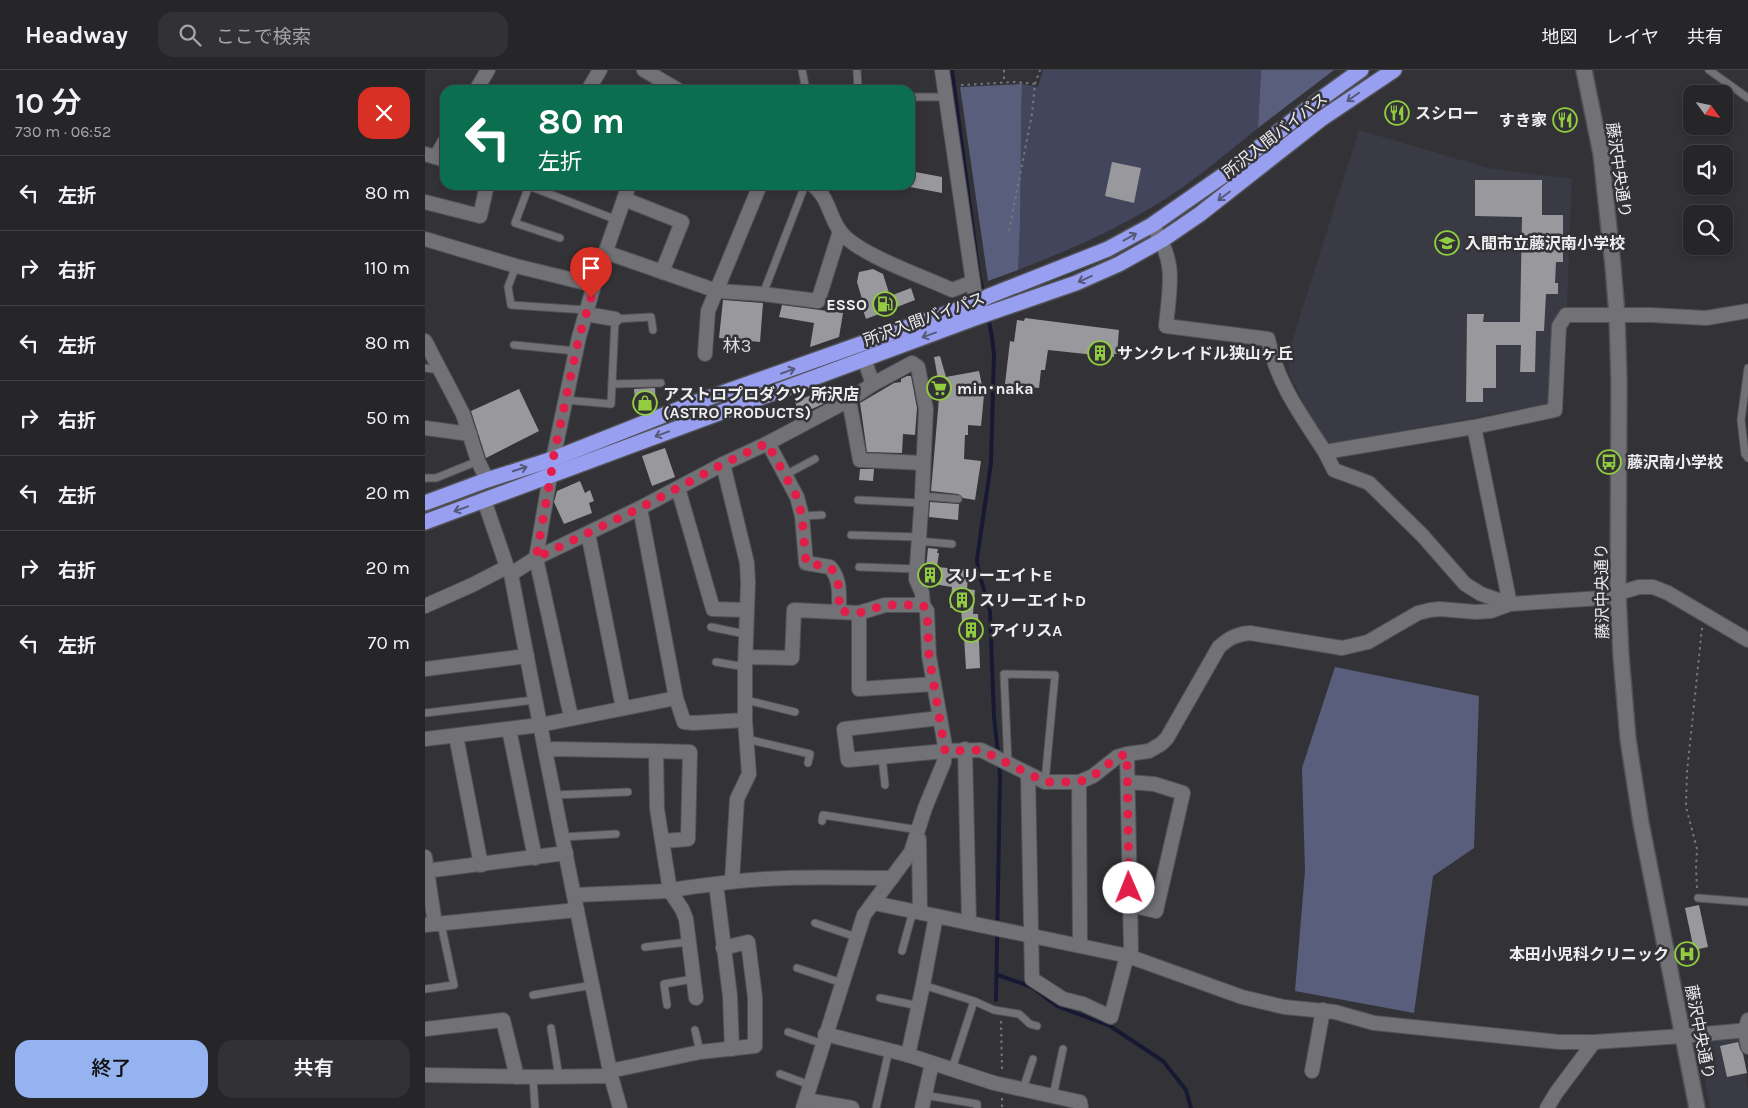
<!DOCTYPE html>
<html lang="ja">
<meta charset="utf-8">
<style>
:root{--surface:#262629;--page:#323235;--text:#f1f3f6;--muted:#a4a5a8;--line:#424346;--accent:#95b2f1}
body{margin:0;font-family:Karla,"Noto Sans JP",sans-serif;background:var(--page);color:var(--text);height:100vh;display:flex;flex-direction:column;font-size:19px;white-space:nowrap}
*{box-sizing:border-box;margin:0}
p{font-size:16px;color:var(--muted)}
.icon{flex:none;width:28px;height:28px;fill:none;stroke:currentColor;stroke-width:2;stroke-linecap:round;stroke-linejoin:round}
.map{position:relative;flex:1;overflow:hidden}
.sheet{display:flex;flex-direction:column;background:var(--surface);width:425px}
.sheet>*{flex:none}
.top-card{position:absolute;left:15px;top:15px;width:475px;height:105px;border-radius:15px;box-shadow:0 2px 8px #0003,0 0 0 1px var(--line);background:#0b6e4f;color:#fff;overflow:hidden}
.needle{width:32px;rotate:123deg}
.fabs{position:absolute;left:1258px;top:15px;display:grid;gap:10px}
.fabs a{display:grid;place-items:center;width:50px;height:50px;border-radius:10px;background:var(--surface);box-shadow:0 2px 8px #0003,0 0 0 1px var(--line);font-size:25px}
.pin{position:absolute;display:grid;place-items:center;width:42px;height:42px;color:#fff;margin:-51px -21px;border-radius:50% 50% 50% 0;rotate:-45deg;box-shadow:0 0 5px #0007}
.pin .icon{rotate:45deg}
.me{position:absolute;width:55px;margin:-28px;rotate:359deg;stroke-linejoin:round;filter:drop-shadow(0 0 4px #0008)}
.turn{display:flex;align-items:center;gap:18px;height:105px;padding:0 15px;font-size:22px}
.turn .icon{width:65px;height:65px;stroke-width:2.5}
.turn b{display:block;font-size:35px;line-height:42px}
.round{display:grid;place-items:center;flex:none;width:52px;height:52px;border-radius:15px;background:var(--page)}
.overview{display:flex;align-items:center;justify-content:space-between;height:85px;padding:0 15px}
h1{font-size:30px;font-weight:600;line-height:38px}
.action{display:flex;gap:10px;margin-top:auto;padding:10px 15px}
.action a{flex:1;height:58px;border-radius:15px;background:var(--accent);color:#111;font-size:20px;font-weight:600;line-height:58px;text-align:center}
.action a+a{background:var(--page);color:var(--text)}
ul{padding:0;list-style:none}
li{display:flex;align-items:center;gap:15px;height:75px;padding:0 15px;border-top:1px solid var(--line)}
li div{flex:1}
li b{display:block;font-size:19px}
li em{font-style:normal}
header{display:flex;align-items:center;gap:30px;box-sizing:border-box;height:70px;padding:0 25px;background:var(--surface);border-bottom:1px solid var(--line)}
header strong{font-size:24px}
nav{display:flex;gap:28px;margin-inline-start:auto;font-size:18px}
.search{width:350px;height:45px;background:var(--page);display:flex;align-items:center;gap:12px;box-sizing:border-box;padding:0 18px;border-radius:15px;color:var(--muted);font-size:19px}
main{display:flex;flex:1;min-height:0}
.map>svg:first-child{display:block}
.built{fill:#393a44}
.green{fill:#42455c}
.forest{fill:#5a5e7d}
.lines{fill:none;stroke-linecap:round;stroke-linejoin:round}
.stream{stroke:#171933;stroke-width:4}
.building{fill:#98989d}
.lane-casing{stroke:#515255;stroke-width:9}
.street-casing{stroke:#515255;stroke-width:16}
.secondary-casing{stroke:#515255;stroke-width:18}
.highway-casing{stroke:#515255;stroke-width:18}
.path{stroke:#77777a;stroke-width:2;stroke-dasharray:2.5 4;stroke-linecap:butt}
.lane{stroke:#717176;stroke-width:7}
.street{stroke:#717176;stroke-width:14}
.secondary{stroke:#717176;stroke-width:15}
.highway{stroke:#989ef0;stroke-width:15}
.oneway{stroke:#565878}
.route{stroke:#e11d48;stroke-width:9;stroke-dasharray:0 16.2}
.labels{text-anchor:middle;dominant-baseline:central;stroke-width:5;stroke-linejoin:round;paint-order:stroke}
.poi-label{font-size:16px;font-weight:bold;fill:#eeeef0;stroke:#333337;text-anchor:start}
.street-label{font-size:16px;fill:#eeeef0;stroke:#333337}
.neighbourhood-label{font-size:18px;fill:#dbdbe0;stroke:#333337}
</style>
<header>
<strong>Headway</strong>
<div class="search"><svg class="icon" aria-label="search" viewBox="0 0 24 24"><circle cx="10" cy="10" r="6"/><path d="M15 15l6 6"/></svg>ここで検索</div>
<nav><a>地図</a><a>レイヤ</a><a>共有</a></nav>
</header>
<main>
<section class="sheet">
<div class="overview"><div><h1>10 分</h1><p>730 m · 06:52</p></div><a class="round" style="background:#d93025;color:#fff"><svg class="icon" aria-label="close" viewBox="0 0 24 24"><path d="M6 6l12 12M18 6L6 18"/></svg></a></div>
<ul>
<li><svg class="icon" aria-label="left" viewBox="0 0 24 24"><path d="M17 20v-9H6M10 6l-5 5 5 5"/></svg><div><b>左折</b></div><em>80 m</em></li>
<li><svg class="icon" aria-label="right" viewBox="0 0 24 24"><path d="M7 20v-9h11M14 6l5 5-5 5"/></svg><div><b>右折</b></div><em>110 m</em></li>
<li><svg class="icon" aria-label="left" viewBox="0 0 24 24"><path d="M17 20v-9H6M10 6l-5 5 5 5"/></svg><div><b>左折</b></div><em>80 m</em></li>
<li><svg class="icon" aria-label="right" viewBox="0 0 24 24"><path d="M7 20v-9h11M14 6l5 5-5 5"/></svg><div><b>右折</b></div><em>50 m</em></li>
<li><svg class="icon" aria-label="left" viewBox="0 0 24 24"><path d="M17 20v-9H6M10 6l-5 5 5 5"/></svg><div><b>左折</b></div><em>20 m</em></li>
<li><svg class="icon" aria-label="right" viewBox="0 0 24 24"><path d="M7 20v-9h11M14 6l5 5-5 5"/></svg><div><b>右折</b></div><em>20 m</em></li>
<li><svg class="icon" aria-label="left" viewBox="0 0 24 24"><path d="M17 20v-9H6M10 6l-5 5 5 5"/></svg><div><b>左折</b></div><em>70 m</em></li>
</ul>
<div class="action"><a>終了</a><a>共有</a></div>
</section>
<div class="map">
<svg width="1323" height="1038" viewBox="0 0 1323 1038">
<rect width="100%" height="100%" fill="#333337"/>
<g class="built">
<path d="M934,60L1063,98L1147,109L1142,236L1129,251L1123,334L910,373L897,371L864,303V281Z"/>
<path d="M1316,967L1323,1022V1038H1285L1273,969Z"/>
</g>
<path class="green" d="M618,0H836L833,58C799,85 765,115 727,137C684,163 639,182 593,200C597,138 595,76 597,14L613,17Z"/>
<g class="forest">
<path d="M836,0H909L833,58Z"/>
<path d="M597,14C595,76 597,138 593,200L563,211L535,17Z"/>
<path d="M910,597L1054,626L1049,778L1008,806L989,943L870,921L880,801L877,698Z"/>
</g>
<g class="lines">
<g class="stream">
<path d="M527,0L554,206L559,226"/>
<path d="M563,247L567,267L569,284L566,393L552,489L553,499L565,541L569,647L573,684"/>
<path d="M573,905L607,917L632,936L685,956L738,991L761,1020L766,1038"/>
<path d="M571,930L575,707L574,693"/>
</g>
</g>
<g class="building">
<path d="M687,92L716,98L709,133L680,126Z"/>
<path d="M485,101L517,107V123L485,117Z"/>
<path d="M1050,110H1117V145H1138V192H1131L1130,213H1133V224H1121L1119,261H1111L1110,302H1095L1096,275H1071V318H1058V332H1041L1042,244H1059L1058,252H1095L1097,147L1050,146Z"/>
<path d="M448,199L458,204L465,226L486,218L490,230L441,249L437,237L439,236L432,212L434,202Z"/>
<path d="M298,230L338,233L335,272L294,268Z"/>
<path d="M357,235L418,243L414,267L385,277L389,253L354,247Z"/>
<path d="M600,248L694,260L692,284H689V287L623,280L620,300H616L614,318L580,314L585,271L589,272L592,250L599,251Z"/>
<path d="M515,286L521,307L554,301L559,325L556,356L543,355V365H540L539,389L556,391L550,430L538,428L533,424L506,421L514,328L508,329L505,311L513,309L509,287Z"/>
<path d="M482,306H486L492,338L490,365L478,364L477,383L442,382L435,333L469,313L476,312V309Z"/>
<path d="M230,318L231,333L211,341L209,319Z"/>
<path d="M94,319L114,361L61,388L46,341Z"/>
<path d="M398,321L402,332L374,345L370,331Z"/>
<path d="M240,378L250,407L227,416L217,386Z"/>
<path d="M435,399H449L448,411L434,410Z"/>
<path d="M155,411L160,423L165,420L169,431L164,433L167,443L139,454L129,432L132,421Z"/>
<path d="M505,432L534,434L533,450L504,447Z"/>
<path d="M503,478L513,479L512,483H514L512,497L544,500L542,519L550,520L548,544H553L555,598L541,599L538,551H537L536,539L525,538L527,517L502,513L500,508Z"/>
<path d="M1274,835L1283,877L1269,880L1260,838Z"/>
<path d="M1313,972L1315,979L1318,984L1322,1003L1302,1007L1295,976Z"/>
</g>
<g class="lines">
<g class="lane-casing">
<g id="lane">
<path d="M377,0L381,20"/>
<path d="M432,0L433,20"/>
<path d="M1284,0L1323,28"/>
<path d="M485,27H521"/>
<path d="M284,116V115"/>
<path d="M135,168L90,153L104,116L192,150"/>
<path d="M91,196L83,217L86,235L162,240"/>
<path d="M338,224L380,115"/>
<path d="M228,260L226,247L190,249L187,314L236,313"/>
<path d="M89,275L151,281"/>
<path d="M0,298L15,300"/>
<path d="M1323,298L1316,350L1320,384L1323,388"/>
<path d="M141,330L186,334L187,314"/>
<path d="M360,405L390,389"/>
<path d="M0,408H11L53,391"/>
<path d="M497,426L533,429"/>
<path d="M433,430L496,433"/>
<path d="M377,446L397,445"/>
<path d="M426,465L494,467"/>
<path d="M493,471L527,474"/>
<path d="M434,497L492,499"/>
<path d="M286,557L320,564"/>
<path d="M291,592L320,597"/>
<path d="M321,630L370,642"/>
<path d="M0,643L109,630"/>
<path d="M322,669L385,684L383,693"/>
<path d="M457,687L460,715"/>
<path d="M583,694L579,604L630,605L620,712"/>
<path d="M130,725L203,722"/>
<path d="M397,751L398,745L494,760"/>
<path d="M138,767L191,764"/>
<path d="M1273,828L1323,832"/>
<path d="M390,853L431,867"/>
<path d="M220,877L263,872"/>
<path d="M477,881L488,841"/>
<path d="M372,898L417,913"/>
<path d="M498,915L549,931L569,940L594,944L605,954L612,956"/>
<path d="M0,919L29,915L16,854"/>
<path d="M108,925L168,915"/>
<path d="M455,928L494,936"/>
<path d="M242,935L239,914L268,909"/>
<path d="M126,958L134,1007"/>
<path d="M270,960L275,982"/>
<path d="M363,962L398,974"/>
<path d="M527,999L549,931"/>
<path d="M355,1004L385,1015"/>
<path d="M108,1007L110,1038"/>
<path d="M598,1019L608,989"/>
<path d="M499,1025L552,1034V1038"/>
<path d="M628,1026L638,979"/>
<path d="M451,1038L464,980"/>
</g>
</g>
<g class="street-casing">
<g id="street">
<path d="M219,0L253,20"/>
<path d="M517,0L551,233"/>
<path d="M51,20L63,0"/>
<path d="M163,20L175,0"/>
<path d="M0,84L20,90"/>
<path d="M11,87L20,71"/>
<path d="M388,115C404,128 404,146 415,161C431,184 500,207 527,220L548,212"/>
<path d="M199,129L257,152L237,202"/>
<path d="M0,132L55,146L62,115"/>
<path d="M727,155C752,193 745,213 741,256L843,269C852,313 876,345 900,382L1049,357L1130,340L1134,256L1141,245H1226L1281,248L1323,241"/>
<path d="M0,169L91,196L169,215"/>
<path d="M180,182L292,221L338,224L393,231L415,161"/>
<path d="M161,244L190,249"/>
<path d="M0,271L38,344L53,391L62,410"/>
<path d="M280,284L283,241L335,115"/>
<path d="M439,289L448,314"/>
<path d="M424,330L435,390L498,393"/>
<path d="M0,358L45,364"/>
<path d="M343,373L372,427L377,446L381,493L405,497C416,510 414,524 414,541"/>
<path d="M900,382L909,400L944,413L997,465L1040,514L1056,524L1085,534L1049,357"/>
<path d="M298,394L322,493L323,513L320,597V650L324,704L312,729L307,811"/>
<path d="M253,418L288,539L321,540"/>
<path d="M59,430L82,497L86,504C118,672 151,839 186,1006L195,1038"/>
<path d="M215,438L251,628L259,652L268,653L320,650"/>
<path d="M163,463L198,638"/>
<path d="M86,504L111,488L215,438L298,394L343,373L424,330L448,314L487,293L493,297L501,339L497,426L491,509L497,523L498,535"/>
<path d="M0,536L47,515L82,497"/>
<path d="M434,543V619L509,614"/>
<path d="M321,587L367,588L369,540L434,543L460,535H498L502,541L504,586L520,676L519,692L500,738L486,782L439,845L378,1038"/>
<path d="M0,599L102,586"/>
<path d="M146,647L111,488L128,389L154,267L169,215L204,115"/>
<path d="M515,648L419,659L423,690L520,681L556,680L620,712H654L668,706L692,687L702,684L724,681L736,674L742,668L794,577C804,568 812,564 825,563L917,578L943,572L993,543L1005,540L1015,539L1051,542L1066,541L1085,534L1177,528L1214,517H1228L1243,523L1323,570"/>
<path d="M84,659L110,788"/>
<path d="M31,666L56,795"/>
<path d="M0,669L115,655L251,628"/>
<path d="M540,679L544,852"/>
<path d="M121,681L129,679L231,681L232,739L245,821L257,839L261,849L271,928"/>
<path d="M231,681L265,682L263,769L238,771"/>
<path d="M603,704L607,909L638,929L658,934L686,947L700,893L706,879L702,684"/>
<path d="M654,712L655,875"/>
<path d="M703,712L729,714L758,723L731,841L705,835"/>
<path d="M494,769L495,842"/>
<path d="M0,787L10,854"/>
<path d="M0,801L141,783"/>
<path d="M291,814L305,926L307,979"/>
<path d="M150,825L245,821C260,817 275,816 291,814C349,805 408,808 467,808"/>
<path d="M449,833L703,886L817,927L859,937L910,942L949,953L1134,972H1169L1258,966L1323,960"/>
<path d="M0,855L152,840"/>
<path d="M1323,950L1320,960L1323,977"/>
<path d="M0,959L78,950L92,1007"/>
<path d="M400,964L483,985L569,1013L655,1032L656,1038"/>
<path d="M483,985L498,915L511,846"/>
<path d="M185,1001L275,982L330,976V927L323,872L298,878"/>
<path d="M887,1001L898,940"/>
<path d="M0,1005L108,1007L186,1006"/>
<path d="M381,1030L427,1038"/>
<path d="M497,1038L507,993"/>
<path d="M1122,1038L1131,1023L1169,972"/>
</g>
</g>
<g class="secondary-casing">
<path id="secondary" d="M1159,0L1176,84L1188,196L1192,245L1194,312L1193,523L1196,586L1203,669L1216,753L1272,1038"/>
</g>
<g class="highway-casing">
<g id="highway">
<path d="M0,433L62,410L128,389L272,332L551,233L564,226L683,179L727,155L803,102L886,36L936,0"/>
<path d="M0,452L550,248L651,213L694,194L737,170L775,144L896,49L969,0"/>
</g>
</g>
<g class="path">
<path d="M579,0V12"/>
<path d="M610,14L615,0"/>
<path d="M536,15L590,12L610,14L607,44L584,161"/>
<path d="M1272,818L1271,798L1272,779L1261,737L1262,702L1277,558"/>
<path d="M576,951L577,1001"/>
<path d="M577,1028V1038"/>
</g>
<use href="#lane" class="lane"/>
<use href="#street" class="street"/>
<use href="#secondary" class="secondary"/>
<use href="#highway" class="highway"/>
</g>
<defs><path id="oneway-shaft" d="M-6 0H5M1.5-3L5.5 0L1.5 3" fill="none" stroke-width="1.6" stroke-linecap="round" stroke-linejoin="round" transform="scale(1.25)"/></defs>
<g class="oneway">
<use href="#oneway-shaft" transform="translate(928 27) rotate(145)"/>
<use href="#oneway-shaft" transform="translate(799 126) rotate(143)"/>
<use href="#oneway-shaft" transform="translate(705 167) rotate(-29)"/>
<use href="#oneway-shaft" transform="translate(660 209) rotate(156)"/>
<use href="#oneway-shaft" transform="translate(504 265) rotate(160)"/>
<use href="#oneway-shaft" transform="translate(363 301) rotate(-20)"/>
<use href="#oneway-shaft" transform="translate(237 364) rotate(160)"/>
<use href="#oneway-shaft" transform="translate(95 399) rotate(-18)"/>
<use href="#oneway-shaft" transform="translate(36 439) rotate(160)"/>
</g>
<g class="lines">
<path class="route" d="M166,228L154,267L128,389L126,405L111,488L215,438L298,394L342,373L372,427L377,446L381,493L405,497C416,510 414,524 414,541L434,543L460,535H498L502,541L504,586L520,681L556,680L620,712H654L668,706L692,687L702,684L704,818"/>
</g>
<defs>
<g id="restaurant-ring" transform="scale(1.25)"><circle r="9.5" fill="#333337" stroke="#91cd3f" stroke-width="1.5"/><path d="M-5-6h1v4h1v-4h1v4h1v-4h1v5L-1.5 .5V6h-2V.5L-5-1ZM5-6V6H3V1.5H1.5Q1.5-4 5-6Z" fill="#91cd3f"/></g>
<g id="school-ring" transform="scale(1.25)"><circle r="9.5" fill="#333337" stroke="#91cd3f" stroke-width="1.5"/><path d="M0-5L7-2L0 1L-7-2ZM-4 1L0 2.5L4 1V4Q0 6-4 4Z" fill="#91cd3f"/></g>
<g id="fuel-ring" transform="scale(1.25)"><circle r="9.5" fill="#333337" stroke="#91cd3f" stroke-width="1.5"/><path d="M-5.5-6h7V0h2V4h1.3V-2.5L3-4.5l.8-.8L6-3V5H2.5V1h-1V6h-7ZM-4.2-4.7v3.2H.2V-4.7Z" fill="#91cd3f"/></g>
<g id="building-ring" transform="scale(1.25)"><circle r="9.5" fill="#333337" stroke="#91cd3f" stroke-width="1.5"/><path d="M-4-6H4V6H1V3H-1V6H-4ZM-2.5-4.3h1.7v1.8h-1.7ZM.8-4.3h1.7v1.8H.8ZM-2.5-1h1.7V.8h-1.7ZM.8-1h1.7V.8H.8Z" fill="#91cd3f"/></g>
<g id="supermarket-ring" transform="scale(1.25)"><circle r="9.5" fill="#333337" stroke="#91cd3f" stroke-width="1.5"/><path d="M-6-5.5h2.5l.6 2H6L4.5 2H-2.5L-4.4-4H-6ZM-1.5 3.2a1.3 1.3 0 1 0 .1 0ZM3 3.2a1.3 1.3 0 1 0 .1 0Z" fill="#91cd3f"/></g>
<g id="shop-ring" transform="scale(1.25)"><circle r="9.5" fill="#333337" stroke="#91cd3f" stroke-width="1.5"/><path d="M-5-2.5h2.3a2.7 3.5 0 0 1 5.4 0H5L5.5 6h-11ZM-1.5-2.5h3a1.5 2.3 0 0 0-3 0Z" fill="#91cd3f"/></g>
<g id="bus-ring" transform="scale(1.25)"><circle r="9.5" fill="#333337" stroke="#91cd3f" stroke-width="1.5"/><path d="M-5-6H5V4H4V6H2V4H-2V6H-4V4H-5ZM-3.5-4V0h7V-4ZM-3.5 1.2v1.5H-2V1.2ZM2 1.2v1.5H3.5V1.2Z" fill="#91cd3f"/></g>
<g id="hospital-ring" transform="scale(1.25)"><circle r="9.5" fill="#333337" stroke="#91cd3f" stroke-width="1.5"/><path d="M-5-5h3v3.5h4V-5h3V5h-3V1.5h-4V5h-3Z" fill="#91cd3f"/></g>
</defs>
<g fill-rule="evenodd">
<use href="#restaurant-ring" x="972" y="43"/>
<use href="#restaurant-ring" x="1140" y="50"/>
<use href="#school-ring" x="1022" y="173"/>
<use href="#fuel-ring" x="460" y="234"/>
<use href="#building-ring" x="675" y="283"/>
<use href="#supermarket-ring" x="514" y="318"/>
<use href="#shop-ring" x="220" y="333"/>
<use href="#bus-ring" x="1184" y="392"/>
<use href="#building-ring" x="505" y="505"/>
<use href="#building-ring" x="537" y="530"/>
<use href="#building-ring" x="546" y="560"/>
<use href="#hospital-ring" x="1262" y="884"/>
</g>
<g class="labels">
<g class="poi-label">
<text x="990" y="43">スシロー</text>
<text x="1122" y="50" text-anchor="end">すき家</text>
<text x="1040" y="173">入間市立藤沢南小学校</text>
<text x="442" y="234" text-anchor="end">ESSO</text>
<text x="692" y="283">サンクレイドル狭山ヶ丘</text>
<text x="532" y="318">min･naka</text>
<text x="238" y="324">アストロプロダクツ 所沢店<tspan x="238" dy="18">(ASTRO PRODUCTS)</tspan></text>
<text x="1202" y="392">藤沢南小学校</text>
<text x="522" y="505">スリーエイトE</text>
<text x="554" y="530">スリーエイトD</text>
<text x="564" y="560">アイリスA</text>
<text x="1244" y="884" text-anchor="end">本田小児科クリニック</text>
</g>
<g class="street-label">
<text transform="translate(850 65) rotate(-38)">所沢入間バイパス</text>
<text transform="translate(1194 100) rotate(82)">藤沢中央通り</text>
<text transform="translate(499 249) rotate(-20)">所沢入間バイパス</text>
<text transform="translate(1177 521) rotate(-91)">藤沢中央通り</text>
<text transform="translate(1275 962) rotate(79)">藤沢中央通り</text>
</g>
<g class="neighbourhood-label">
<text x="312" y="276">林3</text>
</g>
</g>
</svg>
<div class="fabs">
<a><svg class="needle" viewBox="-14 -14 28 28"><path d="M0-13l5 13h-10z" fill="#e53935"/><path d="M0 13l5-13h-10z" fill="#a4a5a8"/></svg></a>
<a><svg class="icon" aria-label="sound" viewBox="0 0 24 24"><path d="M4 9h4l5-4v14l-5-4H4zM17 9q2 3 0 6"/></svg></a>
<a><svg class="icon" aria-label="search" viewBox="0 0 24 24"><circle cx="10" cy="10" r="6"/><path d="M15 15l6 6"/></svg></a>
</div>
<div class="pin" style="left:166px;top:228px;background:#d93025"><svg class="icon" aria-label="arrive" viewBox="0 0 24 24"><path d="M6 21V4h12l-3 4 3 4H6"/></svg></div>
<svg class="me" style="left:704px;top:818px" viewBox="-20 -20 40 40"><circle r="19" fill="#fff"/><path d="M0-13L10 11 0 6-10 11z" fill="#e11d48"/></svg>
<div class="top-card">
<div class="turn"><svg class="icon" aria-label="left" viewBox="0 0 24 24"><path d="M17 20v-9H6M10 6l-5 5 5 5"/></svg><div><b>80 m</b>左折</div></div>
</div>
</div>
</main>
